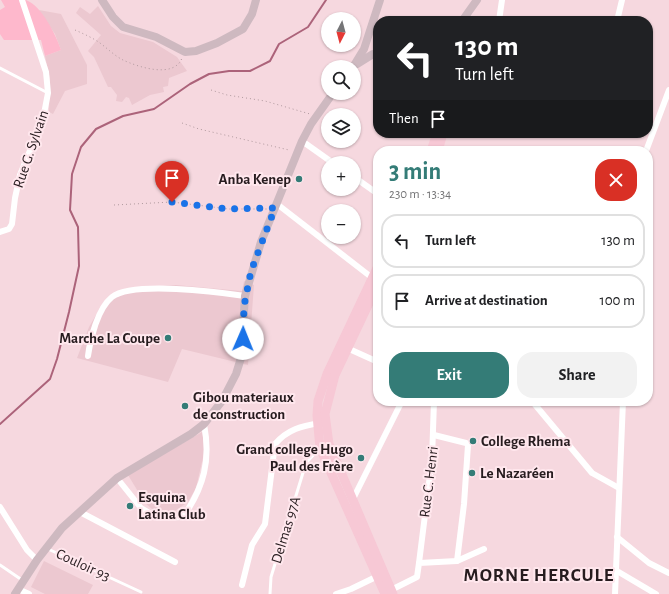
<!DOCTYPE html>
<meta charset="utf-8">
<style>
:root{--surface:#fff;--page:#f2f2f2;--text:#202124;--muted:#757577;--line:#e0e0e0;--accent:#347c77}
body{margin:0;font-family:"Alegreya Sans",sans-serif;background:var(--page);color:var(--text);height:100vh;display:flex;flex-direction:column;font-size:15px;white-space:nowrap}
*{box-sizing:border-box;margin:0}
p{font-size:13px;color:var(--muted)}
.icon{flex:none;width:22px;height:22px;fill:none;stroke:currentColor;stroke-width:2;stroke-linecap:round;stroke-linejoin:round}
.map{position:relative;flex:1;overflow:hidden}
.sheet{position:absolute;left:373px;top:146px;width:280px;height:260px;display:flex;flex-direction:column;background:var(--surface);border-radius:16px;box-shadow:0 1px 3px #0004}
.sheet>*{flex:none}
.top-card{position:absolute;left:373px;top:16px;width:280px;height:122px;border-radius:16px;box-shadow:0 1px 3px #0004;background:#202124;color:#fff;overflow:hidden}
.needle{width:26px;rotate:186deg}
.fabs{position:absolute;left:321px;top:12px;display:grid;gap:8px}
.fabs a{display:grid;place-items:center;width:40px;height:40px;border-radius:50%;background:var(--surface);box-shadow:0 1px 3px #0004;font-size:20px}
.pin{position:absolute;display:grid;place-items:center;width:34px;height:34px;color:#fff;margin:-41px -17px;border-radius:50% 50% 50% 0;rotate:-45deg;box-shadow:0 0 4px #0007}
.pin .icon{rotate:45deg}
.me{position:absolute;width:44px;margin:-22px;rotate:1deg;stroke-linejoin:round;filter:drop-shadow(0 0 3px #0008)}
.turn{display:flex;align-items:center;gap:14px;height:84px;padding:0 16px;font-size:18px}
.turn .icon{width:52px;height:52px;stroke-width:2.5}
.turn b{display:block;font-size:28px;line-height:34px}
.then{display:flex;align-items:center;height:38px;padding:0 16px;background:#0003;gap:8px;font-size:15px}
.round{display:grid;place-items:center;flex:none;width:42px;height:42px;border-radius:16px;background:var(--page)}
.head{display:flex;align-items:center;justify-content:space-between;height:68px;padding:0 16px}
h1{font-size:24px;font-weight:700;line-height:30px;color:var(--accent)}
.cta{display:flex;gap:8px;margin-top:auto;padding:8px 16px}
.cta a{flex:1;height:46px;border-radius:16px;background:var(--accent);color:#fff;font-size:16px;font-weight:700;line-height:46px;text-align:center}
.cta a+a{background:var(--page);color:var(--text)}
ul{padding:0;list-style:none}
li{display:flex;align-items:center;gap:12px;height:54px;margin:0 8px 6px;padding:0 8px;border:2px solid var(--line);border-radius:16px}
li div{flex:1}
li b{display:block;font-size:15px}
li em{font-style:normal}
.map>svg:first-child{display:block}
.built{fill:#ecc8d0}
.green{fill:#feb8cc}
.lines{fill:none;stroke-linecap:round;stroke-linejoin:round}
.stream{stroke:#ac637a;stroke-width:2}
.path{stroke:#b0999e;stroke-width:1;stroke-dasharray:1 3;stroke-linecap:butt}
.lane{stroke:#fff;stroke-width:3}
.street{stroke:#fff;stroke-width:6}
.secondary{stroke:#ceb9c0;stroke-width:8}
.primary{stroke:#f7c8d5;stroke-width:9}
.route{stroke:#1a73e8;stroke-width:7;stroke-dasharray:0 12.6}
.poi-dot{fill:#347c77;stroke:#ffe7ed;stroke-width:1.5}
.labels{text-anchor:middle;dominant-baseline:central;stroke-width:4;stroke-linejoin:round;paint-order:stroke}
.street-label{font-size:15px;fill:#271c1f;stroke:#ffe7ed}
.poi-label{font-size:15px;font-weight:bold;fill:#271c1f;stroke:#ffe7ed;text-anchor:start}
.district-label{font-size:19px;font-weight:bold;letter-spacing:1px;fill:#271c1f;stroke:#ffe7ed}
</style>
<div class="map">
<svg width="669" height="594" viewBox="0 0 669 594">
<rect width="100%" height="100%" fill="#f6d8df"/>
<g class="built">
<path d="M98,6L111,26L120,33L153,42L177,57L187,71L169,78L168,86L163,87L164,92L150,95L132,105L129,98L126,97L122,102L116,101L117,95L111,87H108L94,57L88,51L101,35L76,13L80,7L90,14Z"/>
<path d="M39,10L61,14L87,65V84L65,91L53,114L49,112L50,79L45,56L61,50L55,34Z"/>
<path d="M244,281L254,285L248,365L182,349L168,382L77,358L89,327L105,300L124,289L176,285L242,291Z"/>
<path d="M202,432L205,449L196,488L188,502L172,513L158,514L145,503L128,475Z"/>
<path d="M44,561L93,585L88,594H45L31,587Z"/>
</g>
<path class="green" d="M1,0C8,0 20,0 26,0C42,6 56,35 61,50L45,56L41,40H4L0,34V10L5,7Z"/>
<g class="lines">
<path class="stream" d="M0,424L50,379L57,359L69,312L79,266L78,227L70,210L72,174L81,147L96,129L123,116L154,109L190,84L209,74L229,71H250L270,61L279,44L308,27L326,0"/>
<g class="path">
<path d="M75,30C84,34 93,38 100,43C108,49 115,56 123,60C138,67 174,79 182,58"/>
<path d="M211,90L227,95L265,101L310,114"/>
<path d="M182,123L199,129L289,150"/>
<path d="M114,205L172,202L229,209H267"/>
</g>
<g class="lane">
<path d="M0,68L48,93"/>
<path d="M48,549L141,592"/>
<path d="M0,565L22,580"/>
<path d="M270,594L271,577L306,463L318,450"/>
</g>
<g class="street">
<path d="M499,21L502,0"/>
<path d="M617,21L622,0"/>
<path d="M302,141L333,163"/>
<path d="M646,151L669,90"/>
<path d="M354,177L378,194"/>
<path d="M277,204L375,280"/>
<path d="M0,232L9,229L12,224L15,198L20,175L43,119L48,93L46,72L22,0"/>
<path d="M347,348L378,362"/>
<path d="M88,356C90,339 98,308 112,297C133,281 218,292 245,296"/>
<path d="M532,401L592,473L619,488"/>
<path d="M434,435L466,443L468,445L464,504L457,561"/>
<path d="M117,478L141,508L158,518L183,517C204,487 211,460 204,424"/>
<path d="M352,501L402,401"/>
<path d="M0,507L27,550L37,560"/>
<path d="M80,512L175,562"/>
<path d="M617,537L649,563L669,573"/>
<path d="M419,563L432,459L434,401"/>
<path d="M617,571L656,594"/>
<path d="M242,585L252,545L265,524L275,444C288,429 302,426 320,423"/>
<path d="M18,589L29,594"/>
<path d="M391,590L417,577L419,563L457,561L484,549"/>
<path d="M336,594L351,589L380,575"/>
<path d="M615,594L623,401"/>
</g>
<g class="secondary">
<path d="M102,0L113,17L123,27L156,37L185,52L196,51L217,43L243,29L252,14L256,0"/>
<path d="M462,21L477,0"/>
<path d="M357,64L373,54H378"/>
<path d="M353,67L364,49L380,0"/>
<path d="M15,594L37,560L62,528L117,478L191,434L204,424L222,401L236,374L241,358L245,296L261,242L302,141L311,124L333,93"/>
</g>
<g class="primary">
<path d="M431,151L437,133"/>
<path d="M438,151L443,133"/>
<path d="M378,266L327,374L318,401L317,415L320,448L385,594"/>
<path d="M378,284L335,375L325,414L329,444L393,594"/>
</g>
</g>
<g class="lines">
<path class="route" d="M172,202L228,209L275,208L251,271L244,306L243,339"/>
</g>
<g class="poi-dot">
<circle cx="299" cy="179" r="4"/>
<circle cx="168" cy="338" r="4"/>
<circle cx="185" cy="406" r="4"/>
<circle cx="473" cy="441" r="4"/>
<circle cx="361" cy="458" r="4"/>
<circle cx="472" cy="473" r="4"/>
<circle cx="130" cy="506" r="4"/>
</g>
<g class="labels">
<g class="street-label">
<text transform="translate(31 149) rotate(-71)">Rue G. Sylvain</text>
<text transform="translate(429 482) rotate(-83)">Rue C. Henri</text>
<text transform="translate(286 530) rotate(-73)">Delmas 97A</text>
<text transform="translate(83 565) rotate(25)">Couloir 93</text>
</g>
<g class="poi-label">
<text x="291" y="179" text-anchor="end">Anba Kenep</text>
<text x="160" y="338" text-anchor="end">Marche La Coupe</text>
<text x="193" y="397">Gibou materiaux<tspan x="193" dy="17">de construction</tspan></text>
<text x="481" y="441">College Rhema</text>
<text x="353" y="449" text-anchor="end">Grand college Hugo<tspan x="353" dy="17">Paul des Frère</tspan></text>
<text x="480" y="473">Le Nazaréen</text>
<text x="138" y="497">Esquina<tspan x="138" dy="17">Latina Club</tspan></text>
</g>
<g class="district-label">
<text x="539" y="575">MORNE HERCULE</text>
</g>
</g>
</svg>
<div class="fabs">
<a><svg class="needle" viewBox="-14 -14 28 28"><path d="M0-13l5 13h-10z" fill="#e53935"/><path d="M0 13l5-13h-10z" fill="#757577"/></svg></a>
<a><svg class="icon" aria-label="search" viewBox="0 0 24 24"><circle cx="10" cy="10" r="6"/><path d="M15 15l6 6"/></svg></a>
<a><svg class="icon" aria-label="layers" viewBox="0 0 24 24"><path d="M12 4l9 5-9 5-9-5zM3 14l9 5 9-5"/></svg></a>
<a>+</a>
<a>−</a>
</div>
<div class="pin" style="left:172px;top:202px;background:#d93025"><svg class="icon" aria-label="arrive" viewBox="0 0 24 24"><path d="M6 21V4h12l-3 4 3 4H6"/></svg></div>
<svg class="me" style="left:243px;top:339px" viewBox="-20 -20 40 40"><circle r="19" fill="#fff"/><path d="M0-13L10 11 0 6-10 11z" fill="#1a73e8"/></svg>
<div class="top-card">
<div class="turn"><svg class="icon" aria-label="left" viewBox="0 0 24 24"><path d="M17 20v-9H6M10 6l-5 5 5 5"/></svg><div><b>130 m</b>Turn left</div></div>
<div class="then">Then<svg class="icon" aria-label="arrive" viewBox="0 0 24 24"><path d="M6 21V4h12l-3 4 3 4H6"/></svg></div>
</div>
<section class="sheet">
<div class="head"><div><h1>3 min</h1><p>230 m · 13:34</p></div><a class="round" style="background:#d93025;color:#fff"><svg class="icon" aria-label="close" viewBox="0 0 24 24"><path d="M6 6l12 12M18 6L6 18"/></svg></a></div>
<ul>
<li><svg class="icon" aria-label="left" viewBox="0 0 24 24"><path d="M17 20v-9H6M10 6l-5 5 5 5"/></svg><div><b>Turn left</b></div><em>130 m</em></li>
<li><svg class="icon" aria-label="arrive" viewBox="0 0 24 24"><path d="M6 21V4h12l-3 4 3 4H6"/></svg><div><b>Arrive at destination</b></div><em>100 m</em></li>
</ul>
<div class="cta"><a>Exit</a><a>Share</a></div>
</section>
</div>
